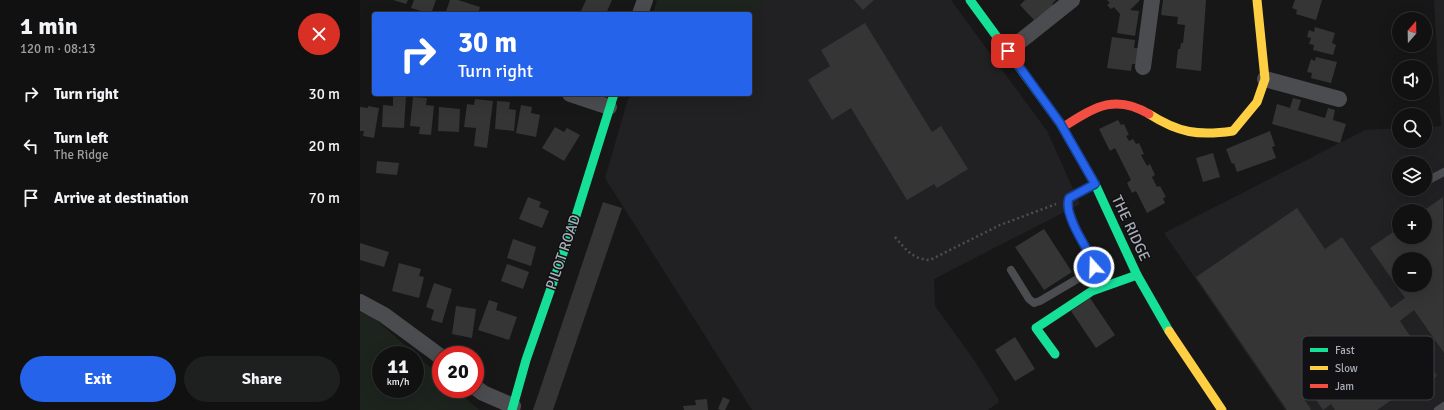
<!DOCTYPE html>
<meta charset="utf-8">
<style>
:root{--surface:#111;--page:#1e1f1f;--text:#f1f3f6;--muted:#9c9d9f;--line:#303131;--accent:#2563eb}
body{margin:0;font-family:Signika,sans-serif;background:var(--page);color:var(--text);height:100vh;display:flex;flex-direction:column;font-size:15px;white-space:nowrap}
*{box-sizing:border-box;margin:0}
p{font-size:13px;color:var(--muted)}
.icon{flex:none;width:22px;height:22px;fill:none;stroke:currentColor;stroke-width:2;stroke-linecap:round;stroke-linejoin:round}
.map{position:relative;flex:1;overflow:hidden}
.sheet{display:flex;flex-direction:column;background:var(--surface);width:360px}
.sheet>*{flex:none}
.hud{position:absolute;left:12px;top:12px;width:380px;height:84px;border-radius:4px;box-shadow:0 4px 16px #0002,0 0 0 1px var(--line);background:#2563eb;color:#fff;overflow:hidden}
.needle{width:26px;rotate:20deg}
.fabs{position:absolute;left:1032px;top:12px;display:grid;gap:8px}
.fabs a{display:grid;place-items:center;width:40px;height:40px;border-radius:50%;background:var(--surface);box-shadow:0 4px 16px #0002,0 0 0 1px var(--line);font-size:20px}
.speed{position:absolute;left:12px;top:346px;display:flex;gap:8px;font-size:20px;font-weight:700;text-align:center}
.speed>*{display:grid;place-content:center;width:52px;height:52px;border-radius:50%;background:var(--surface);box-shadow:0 4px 16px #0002,0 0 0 1px var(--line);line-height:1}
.speed small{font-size:10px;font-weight:400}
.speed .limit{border:6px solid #d22;background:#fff;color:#111}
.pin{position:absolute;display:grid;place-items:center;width:34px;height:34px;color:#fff;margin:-17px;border-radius:8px;box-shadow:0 2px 6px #0006}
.me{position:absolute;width:44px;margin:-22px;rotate:340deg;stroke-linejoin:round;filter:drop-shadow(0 0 3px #0008)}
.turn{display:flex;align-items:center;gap:14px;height:84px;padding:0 20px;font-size:18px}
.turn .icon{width:52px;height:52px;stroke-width:2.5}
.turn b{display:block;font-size:28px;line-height:34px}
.round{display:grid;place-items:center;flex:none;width:42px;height:42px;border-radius:21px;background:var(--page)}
.head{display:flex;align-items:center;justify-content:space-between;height:68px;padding:0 20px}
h1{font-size:24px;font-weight:800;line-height:30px}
.primary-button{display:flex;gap:8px;margin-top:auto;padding:8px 20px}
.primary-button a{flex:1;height:46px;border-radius:24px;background:var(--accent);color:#fff;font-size:16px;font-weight:800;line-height:46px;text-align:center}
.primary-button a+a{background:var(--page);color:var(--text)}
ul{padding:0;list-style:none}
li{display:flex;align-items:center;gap:12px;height:52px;padding:0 20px}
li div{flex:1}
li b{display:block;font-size:15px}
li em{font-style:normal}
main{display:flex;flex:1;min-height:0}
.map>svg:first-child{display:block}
.built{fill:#212123;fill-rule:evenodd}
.green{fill:#1d241e;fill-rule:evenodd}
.building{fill:#353536;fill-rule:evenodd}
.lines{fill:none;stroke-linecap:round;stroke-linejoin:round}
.path{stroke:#4d4e52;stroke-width:2.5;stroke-dasharray:2 3;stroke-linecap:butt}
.lane{stroke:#4b4c50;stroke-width:8}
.street{stroke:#4b4c50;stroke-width:16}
.fast{stroke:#16e098;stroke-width:9}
.slow{stroke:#ffcf43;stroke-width:9}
.jam{stroke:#f24e42;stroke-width:9}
.route-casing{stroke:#184099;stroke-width:10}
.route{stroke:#2563eb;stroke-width:7}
.labels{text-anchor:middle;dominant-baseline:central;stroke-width:3;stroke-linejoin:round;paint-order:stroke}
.street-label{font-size:15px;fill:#a8adb8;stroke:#111113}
.key{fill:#111113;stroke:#3e4045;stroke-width:1}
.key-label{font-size:11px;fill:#a8adb8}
</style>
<main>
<section class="sheet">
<div class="head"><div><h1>1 min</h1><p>120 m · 08:13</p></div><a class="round" style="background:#d93025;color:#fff"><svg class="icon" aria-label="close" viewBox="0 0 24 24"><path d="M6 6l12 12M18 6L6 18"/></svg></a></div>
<ul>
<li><svg class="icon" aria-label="right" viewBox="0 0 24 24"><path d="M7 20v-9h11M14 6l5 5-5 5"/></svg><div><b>Turn right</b></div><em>30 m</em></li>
<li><svg class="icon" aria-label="left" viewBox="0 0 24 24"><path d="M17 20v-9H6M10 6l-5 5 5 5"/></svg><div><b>Turn left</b><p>The Ridge</p></div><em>20 m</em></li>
<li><svg class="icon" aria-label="arrive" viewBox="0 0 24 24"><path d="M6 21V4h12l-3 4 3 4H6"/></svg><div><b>Arrive at destination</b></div><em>70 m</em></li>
</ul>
<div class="primary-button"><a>Exit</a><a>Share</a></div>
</section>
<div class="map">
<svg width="1084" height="410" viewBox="0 0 1084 410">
<rect width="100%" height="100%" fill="#171717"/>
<g class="built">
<path d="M398,0H591L687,131L720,204L574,279L575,306L614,360L638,398L639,402L628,410H392L245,178L268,99L275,94H390V14L402,6Z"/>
<path d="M1074,0H1084V410H925L804,233L1005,130L1039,128V141H1065V127L1081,126ZM1039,163H1065V189H1039ZM1039,211H1065V237H1039ZM1039,259H1065V285H1039Z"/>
</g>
<g class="green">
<path d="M297,0H398L402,6L390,14H293Z"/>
<path d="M0,312L13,317L81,377V389H95L119,410H0ZM21,355H55V389H21Z"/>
</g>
<g class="building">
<path d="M33,0H48L46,4Z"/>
<path d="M54,0H76L71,14L51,8Z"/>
<path d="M90,0H98L120,7L118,14H85Z"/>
<path d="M226,0H252L246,14H228L221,11Z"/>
<path d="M494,0H514L503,10Z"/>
<path d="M665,0H696L692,4L694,6L682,17L680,15L674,20L660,5Z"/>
<path d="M747,0H780L770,10L779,11L775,36L757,33L760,14L754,7L751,9L747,5L750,3Z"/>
<path d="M803,0H846L841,71L816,68L818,49H820L821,43H823L825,25L817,24L818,17L801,15Z"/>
<path d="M935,0H962L956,20L936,14L937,10L932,8Z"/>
<path d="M505,23L572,132L581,126L608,169L577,188L574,184L547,200L491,108L472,120L448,80L470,66L461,50Z"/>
<path d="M955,27L975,33L972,43L976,45L973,55L953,50L954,45L949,44L951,38L947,37L949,30L954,32Z"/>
<path d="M752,37L775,40L774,48H779L776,64H772L771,71L747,68Z"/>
<path d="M956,57L977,62L971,83L951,78L952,73L947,72L951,59L955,61Z"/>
<path d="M33,96H46L44,128L22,127L23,105L33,106Z"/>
<path d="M53,97L67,98L66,105L74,106L71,135L59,134L60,127L50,126Z"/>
<path d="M933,98L941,100L938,110L965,118L968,108L975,110L973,120L986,124L980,143L912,124L917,104L930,108Z"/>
<path d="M115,99L133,101L127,148L114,146L116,128L104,127L107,104L114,105Z"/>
<path d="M137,101L150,102L149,109L156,110L154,131L135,129Z"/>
<path d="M161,105L172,107L171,113L180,115L176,137L156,133Z"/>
<path d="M8,106L19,108L14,138L3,136L4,131H0V107L8,108Z"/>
<path d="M79,107L100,109L99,132L78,131Z"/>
<path d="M758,120L761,125L764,124L769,135L766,136L769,141L773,139L776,144L779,143L784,154L781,155L787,166L790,164L795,175L792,177L797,187L800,186L806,197L803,198L805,203L787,213L776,191L772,193L767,183L771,180L755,148L750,151L739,129Z"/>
<path d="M195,127L204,132L207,128L220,135L204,161L182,148Z"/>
<path d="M910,131L915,146L912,147L916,158L877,172L874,163L872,164L866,149Z"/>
<path d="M853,153L860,177L843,182L836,158Z"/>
<path d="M17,161L39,163L37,175L16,173Z"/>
<path d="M168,197L181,202L179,207L189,211L182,228L159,219Z"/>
<path d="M1083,197L1084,353L1054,310L1040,321L1077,376L1056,391L1053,385L1017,410H975L971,404L963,410L952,394L944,399L951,409L950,410H927L836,277L937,208L965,249L982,237L1031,308L1045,298L1010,248L1039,228V237H1065V211H1063ZM1039,259H1065V285H1039Z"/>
<path d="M243,202L262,208L193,410H173Z"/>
<path d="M684,229L712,272L684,290L655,247Z"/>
<path d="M153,239L176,247L171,266L147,258Z"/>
<path d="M0,243L29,252L24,267L0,260Z"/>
<path d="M39,263L61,269L59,276L64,277L59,298L32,291Z"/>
<path d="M147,264L169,272L163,289L141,281Z"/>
<path d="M74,283L92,289L82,323L71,320L74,310L66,307Z"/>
<path d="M730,298L755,335L736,348L711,311Z"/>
<path d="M129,300L138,303L136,310L157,317L149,340L118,330Z"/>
<path d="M96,306L116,309L112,338L92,334Z"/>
<path d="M655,337L675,369L655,381L635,350Z"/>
<path d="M363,397L370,400L365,410H361L358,409Z"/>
<path d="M347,399L348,410H324L323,406L336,405L335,400Z"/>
</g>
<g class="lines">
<path class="path" d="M535,237C546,250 553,259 570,260L640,225L696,204"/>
<g class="lane">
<path d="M1065,182L1084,172"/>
<path d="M651,270L669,299L674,303L680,301L731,271L734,267V262L718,233L707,205L709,198L734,185"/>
<path d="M1078,410L1084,406"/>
</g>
<g class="street">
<path d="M280,14L285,0"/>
<path d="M648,51L712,0"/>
<path d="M783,67L792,0"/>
<path d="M905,79L979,99"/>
<path d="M210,94L249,107"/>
<path d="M0,302L24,315L81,357"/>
<path d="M115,387L123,393L153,406"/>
</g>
<g class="fast">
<path d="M610,0L700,123L735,184L777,275L809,331"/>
<path d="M695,354L676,328L732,291L777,275"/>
<path d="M152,410L166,360L215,219L254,94"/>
</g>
<g class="slow">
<path d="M789,114C819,133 838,136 873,131L897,102L905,79L897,0"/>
<path d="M809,331L862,410"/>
</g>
<path class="jam" d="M703,127C734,108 754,93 789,114"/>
</g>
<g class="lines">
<g class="route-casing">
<path id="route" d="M648,51L700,123L735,184L709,198C703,214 726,247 734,262V267"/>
</g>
<use href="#route" class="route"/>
</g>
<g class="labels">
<g class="street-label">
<text transform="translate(771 228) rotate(65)">THE RIDGE</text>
<text transform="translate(203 252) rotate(-71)">PILOT ROAD</text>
</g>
</g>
<rect x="942" y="336" width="132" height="64" rx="6" class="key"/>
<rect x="950" y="348" width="18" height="4" fill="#16e098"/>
<rect x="950" y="366" width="18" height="4" fill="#ffcf43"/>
<rect x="950" y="384" width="18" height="4" fill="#f24e42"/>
<g class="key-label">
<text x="975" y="354">Fast</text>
<text x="975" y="372">Slow</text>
<text x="975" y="390">Jam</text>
</g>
</svg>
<div class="fabs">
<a><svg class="needle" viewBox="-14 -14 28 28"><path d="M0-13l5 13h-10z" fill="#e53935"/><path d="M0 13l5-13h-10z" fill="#9c9d9f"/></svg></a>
<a><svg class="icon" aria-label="sound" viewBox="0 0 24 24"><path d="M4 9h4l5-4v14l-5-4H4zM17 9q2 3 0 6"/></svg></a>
<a><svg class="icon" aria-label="search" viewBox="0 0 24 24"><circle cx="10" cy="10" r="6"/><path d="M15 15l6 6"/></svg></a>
<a><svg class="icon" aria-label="layers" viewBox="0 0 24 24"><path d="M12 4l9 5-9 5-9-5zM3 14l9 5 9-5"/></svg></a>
<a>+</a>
<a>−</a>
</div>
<div class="speed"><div>11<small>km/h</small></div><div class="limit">20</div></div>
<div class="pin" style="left:648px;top:51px;background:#d93025"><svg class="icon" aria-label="arrive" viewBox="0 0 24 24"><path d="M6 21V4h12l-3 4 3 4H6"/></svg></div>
<svg class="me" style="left:734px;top:267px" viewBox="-20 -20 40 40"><circle r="17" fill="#2563eb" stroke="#fff" stroke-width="3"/><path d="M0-11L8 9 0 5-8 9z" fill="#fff"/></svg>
<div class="hud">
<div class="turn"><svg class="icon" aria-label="right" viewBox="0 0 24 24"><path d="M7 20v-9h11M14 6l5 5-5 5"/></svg><div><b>30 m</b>Turn right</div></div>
</div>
</div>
</main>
